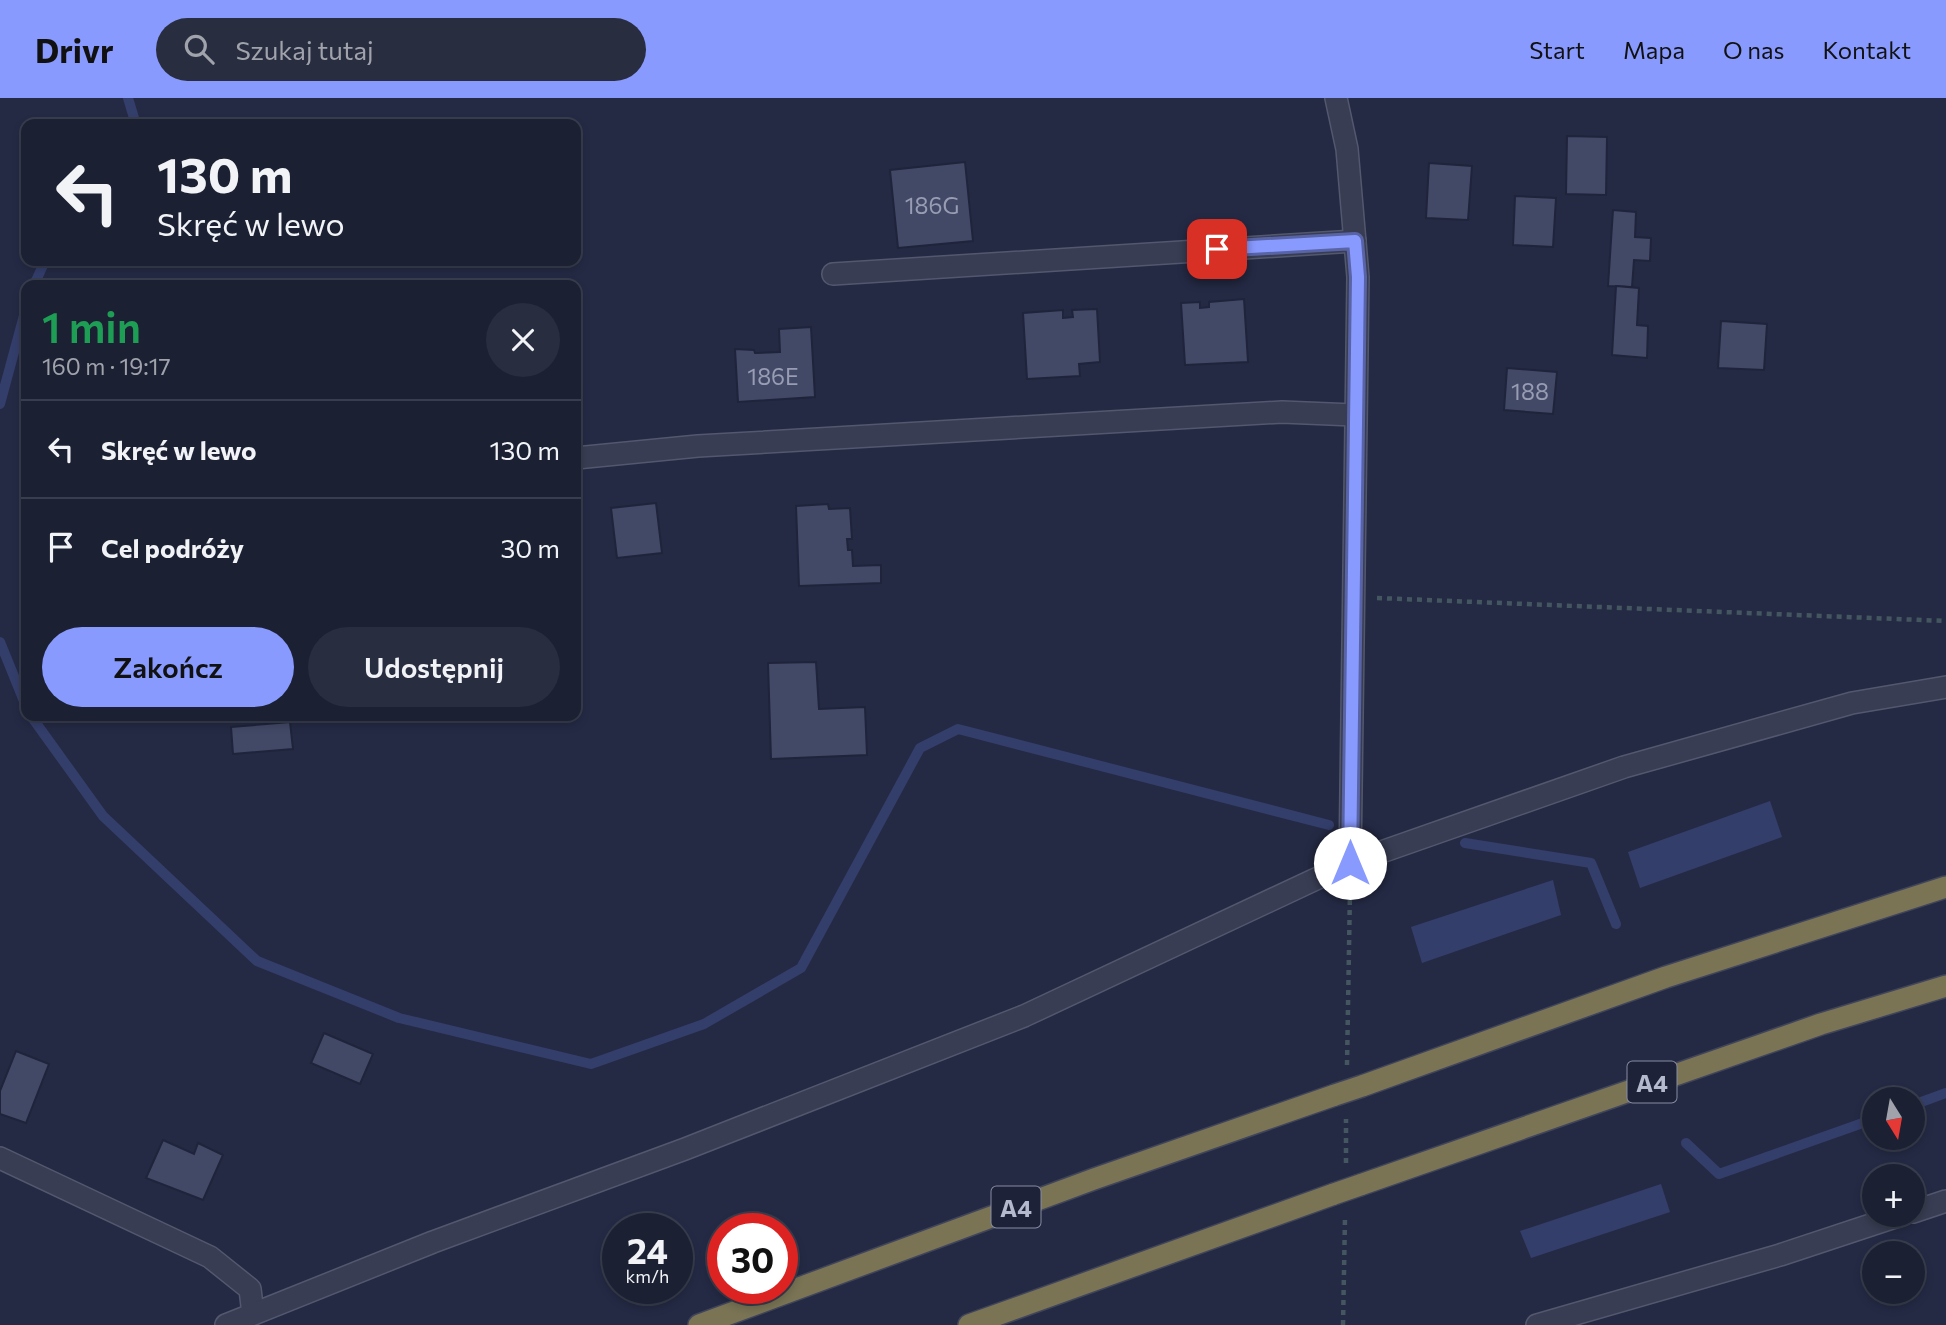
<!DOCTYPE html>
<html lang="pl">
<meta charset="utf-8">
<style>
:root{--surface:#1b2033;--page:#282d3f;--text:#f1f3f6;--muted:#a0a3ac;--line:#393e4e;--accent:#899aff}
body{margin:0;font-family:Commissioner,sans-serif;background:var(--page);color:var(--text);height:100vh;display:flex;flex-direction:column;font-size:26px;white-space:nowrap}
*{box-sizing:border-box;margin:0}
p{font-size:23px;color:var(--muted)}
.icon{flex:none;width:38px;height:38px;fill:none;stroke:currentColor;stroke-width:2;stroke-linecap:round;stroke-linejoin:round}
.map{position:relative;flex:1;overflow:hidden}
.panel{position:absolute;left:21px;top:182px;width:560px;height:441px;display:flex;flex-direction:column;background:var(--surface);border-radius:14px;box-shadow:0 4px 10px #0003,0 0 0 2px var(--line)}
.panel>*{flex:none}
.guide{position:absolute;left:21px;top:21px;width:560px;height:147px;border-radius:14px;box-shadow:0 4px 10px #0003,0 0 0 2px var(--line);background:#1b2033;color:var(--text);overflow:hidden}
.needle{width:46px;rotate:169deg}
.buttons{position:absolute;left:1862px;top:989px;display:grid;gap:14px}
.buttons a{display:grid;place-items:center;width:63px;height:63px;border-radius:50%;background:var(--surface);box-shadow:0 4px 10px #0003,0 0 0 2px var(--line);font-size:35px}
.speed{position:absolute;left:602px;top:1115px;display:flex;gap:14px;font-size:35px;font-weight:700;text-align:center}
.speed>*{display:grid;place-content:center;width:91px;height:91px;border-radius:50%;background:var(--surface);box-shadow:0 4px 10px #0003,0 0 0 2px var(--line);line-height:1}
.speed small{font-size:18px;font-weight:400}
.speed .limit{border:10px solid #d22;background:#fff;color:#111}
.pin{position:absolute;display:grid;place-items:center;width:60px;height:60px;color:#fff;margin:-30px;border-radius:14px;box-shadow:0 4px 10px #0006}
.me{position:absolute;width:77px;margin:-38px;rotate:0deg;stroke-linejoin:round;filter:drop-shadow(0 0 5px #0008)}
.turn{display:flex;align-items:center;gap:24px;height:147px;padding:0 21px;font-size:32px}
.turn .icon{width:91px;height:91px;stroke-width:2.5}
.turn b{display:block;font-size:49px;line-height:60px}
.round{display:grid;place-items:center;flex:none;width:74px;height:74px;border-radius:37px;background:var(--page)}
.headline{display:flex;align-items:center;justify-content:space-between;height:119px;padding:0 21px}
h1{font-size:42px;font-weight:600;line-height:52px;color:#1e9e55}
.cta{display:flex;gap:14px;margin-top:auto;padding:14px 21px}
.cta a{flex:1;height:80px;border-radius:42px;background:var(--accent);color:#111;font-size:28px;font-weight:600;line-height:80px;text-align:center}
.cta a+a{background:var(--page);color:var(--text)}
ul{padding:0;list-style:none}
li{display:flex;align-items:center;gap:21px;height:98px;padding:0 21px;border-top:2px solid var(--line)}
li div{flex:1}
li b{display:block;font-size:26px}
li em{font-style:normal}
header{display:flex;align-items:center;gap:42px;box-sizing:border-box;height:98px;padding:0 35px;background:var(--accent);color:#111}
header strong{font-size:33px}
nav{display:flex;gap:38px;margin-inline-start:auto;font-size:24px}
.search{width:490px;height:63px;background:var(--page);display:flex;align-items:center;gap:18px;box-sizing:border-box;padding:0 24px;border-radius:38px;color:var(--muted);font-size:26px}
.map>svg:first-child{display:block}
.water{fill:#343e6b}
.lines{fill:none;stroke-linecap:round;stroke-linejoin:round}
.stream{stroke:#343e6b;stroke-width:10}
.building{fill:#424966;stroke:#1f243b;stroke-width:2}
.minor-casing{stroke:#53586e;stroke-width:24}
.highway-casing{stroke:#40455b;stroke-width:24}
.path{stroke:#445761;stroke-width:4.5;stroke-dasharray:5 5;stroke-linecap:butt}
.minor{stroke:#383d53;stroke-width:21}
.highway{stroke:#7a7455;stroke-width:21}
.highway-bridge-casing{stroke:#40455b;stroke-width:24;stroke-linecap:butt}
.highway-bridge{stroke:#7a7455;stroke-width:21}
.route-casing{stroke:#5964a6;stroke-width:18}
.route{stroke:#899aff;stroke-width:12}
.labels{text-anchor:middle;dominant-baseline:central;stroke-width:7;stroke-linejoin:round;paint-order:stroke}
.number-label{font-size:23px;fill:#989db3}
.shield{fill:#1d2239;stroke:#878ca1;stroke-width:2}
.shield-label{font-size:24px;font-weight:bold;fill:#b5b9cd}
</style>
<header>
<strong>Drivr</strong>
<div class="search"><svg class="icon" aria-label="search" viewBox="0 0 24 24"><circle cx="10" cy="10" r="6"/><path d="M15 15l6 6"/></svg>Szukaj tutaj</div>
<nav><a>Start</a><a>Mapa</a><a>O nas</a><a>Kontakt</a></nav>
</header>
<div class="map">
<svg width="1946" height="1227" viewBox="0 0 1946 1227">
<rect width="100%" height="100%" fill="#242a44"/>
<g class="water">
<path d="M1770,703L1782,739L1640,790L1628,754Z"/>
<path d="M1553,782L1561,817L1422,865L1411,829Z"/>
<path d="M1661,1086L1670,1114L1531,1160L1520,1133Z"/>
</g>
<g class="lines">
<g class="stream">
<path d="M128,0L134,20L129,26"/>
<path d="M34,187L45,163"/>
<path d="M0,306L26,210"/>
<path d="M0,544L26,608"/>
<path d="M31,618L103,718L257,863L399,920L591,966L704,926L801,870L920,650L958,631L1329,727"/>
<path d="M1465,745L1591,765L1616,826"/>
<path d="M1913,1007L1946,995"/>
<path d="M1686,1045L1719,1076L1874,1021"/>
</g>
</g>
<g class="building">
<path d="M1567,38L1607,39L1606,97L1566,96Z"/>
<path d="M965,64L973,143L898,150L890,72Z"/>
<path d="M1429,65L1472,68L1468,122L1426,120Z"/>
<path d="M1515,98L1556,100L1553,149L1513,147Z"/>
<path d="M1613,112L1636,114L1635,139L1651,140L1650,163L1634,162L1632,189L1608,188Z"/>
<path d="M1616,188L1639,190L1637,227L1648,228L1647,260L1612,257Z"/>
<path d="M1244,201L1248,264L1185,267L1181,205L1200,204V210L1209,209V204Z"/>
<path d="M1097,211L1100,264L1079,266L1080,278L1027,281L1023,215L1063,212V220L1073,219L1072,212Z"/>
<path d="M1721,223L1767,226L1764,272L1718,270Z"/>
<path d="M811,229L815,299L738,304L735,251L754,252L755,255L780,254L779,231Z"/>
<path d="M1507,270L1557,274L1553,316L1504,312Z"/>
<path d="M656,405L662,455L617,460L611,410Z"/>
<path d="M828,406L829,411L850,410L852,441H847L848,452H852L853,468L881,467V485L799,488L796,408Z"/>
<path d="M816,564L819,611L865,609L867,657L771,661L768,565Z"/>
<path d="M290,624L293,651L233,656L231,629Z"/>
<path d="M324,935L373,956L360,986L311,965Z"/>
<path d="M16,953L49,966L26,1025L0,1016V993Z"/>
<path d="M163,1042L194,1056L198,1045L223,1057L203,1102L146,1080Z"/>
</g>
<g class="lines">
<g class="minor-casing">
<g id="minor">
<path d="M1336,0L1347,51L1358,179L1350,765"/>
<path d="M833,176L1355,143"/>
<path d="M576,360L698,348L1282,314L1354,317"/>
<path d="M0,1060L210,1159L250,1191L253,1216"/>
<path d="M1913,1114L1946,1103"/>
<path d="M226,1227L433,1144L685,1051L1024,918L1350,765L1624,669L1852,605L1946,589"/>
<path d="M1537,1227L1780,1157L1904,1116"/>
</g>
</g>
<g class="highway-casing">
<g id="highway">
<path d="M1362,988L1666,879L1946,789"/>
<path d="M1360,1087L1821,926L1946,888"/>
<path d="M699,1227L1094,1081L1335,997"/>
<path d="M969,1227L1334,1096"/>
</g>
</g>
<g class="path">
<path d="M1377,500L1946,523"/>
<path d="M1347,967L1350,793"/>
<path d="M1346,1065V1021"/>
<path d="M1343,1227L1345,1119"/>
</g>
<use href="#minor" class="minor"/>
<use href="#highway" class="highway"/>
<g class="highway-bridge-casing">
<g id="highway-bridge">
<path d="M1335,997L1362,988"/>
<path d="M1334,1096L1360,1087"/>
</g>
</g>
<use href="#highway-bridge" class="highway-bridge"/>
</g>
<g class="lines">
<g class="route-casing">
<path id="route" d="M1217,151L1355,143L1358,179L1350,765"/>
</g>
<use href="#route" class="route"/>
</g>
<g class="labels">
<g class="number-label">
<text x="932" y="107">186G</text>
<text x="773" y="278">186E</text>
<text x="1530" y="293">188</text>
</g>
<g class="shield">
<rect x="1627.5" y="963.5" width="49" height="41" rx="5"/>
<rect x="991.5" y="1088.5" width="49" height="41" rx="5"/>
</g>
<g class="shield-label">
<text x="1652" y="984">A4</text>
<text x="1016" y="1109">A4</text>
</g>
</g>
</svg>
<div class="buttons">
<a><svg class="needle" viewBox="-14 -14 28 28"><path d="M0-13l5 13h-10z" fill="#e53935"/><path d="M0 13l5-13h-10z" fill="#a0a3ac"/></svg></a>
<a>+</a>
<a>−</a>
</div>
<div class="speed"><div>24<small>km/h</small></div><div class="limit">30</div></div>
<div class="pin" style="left:1217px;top:151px;background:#d93025"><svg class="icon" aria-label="arrive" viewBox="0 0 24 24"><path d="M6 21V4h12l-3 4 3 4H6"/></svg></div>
<svg class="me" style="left:1350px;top:765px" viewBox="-20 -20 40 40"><circle r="19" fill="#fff"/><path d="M0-13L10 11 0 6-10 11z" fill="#899aff"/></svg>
<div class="guide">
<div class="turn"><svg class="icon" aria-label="left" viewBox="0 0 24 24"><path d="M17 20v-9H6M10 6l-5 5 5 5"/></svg><div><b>130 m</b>Skręć w lewo</div></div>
</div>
<section class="panel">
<div class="headline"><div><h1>1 min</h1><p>160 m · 19:17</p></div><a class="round"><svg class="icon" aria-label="close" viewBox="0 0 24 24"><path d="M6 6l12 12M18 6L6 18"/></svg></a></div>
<ul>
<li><svg class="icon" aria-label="left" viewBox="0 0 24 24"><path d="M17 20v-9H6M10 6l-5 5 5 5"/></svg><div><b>Skręć w lewo</b></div><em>130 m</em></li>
<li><svg class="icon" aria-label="arrive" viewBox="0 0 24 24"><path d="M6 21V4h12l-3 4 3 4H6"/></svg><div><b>Cel podróży</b></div><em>30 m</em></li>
</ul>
<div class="cta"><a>Zakończ</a><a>Udostępnij</a></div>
</section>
</div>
